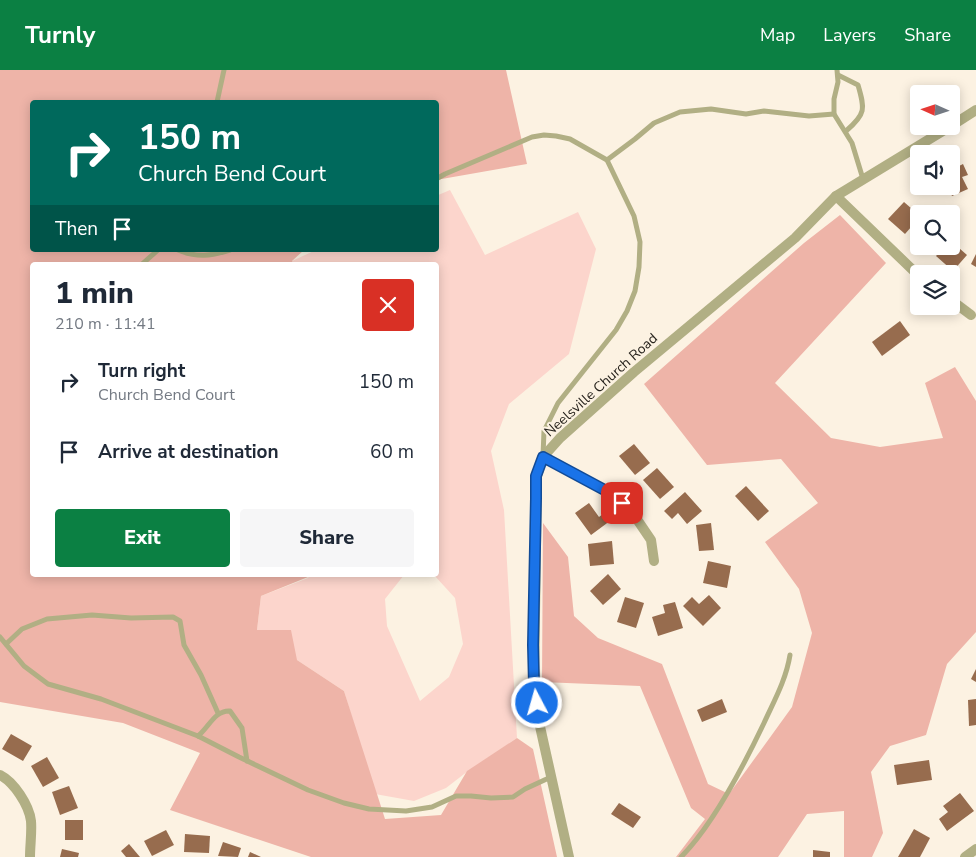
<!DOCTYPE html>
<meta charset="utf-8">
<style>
:root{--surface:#fff;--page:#f6f6f7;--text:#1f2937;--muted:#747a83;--accent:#0b8043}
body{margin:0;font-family:"Nunito Sans",sans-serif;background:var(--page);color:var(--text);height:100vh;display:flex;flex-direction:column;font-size:19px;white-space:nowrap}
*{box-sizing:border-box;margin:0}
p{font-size:16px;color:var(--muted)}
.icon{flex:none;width:28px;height:28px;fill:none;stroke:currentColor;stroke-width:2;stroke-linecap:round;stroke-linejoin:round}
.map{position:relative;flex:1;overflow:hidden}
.drawer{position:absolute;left:30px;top:192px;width:409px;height:315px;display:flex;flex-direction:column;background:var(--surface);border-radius:5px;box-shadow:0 2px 12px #0003}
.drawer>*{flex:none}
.top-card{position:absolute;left:30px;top:30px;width:409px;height:152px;border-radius:5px;box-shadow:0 2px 12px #0003;background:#00695c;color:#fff;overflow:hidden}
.needle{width:32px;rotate:273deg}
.buttons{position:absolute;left:910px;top:15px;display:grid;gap:10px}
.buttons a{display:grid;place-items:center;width:50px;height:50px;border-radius:5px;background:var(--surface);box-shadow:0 2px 12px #0003;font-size:25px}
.pin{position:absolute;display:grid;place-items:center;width:42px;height:42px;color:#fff;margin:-21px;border-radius:10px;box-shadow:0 2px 8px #0006}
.me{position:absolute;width:55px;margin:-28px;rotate:354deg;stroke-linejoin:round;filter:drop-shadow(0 0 4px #0008)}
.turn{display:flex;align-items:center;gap:18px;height:105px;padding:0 25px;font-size:22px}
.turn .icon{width:65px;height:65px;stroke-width:2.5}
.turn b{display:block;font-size:35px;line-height:42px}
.then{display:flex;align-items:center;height:48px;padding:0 25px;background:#0003;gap:10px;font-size:19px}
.round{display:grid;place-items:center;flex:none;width:52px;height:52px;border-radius:5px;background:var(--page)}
.headline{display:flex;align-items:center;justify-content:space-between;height:85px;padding:0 25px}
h1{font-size:30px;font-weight:800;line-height:38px}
.button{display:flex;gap:10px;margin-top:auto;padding:10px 25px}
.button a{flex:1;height:58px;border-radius:5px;background:var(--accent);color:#fff;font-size:20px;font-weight:800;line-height:58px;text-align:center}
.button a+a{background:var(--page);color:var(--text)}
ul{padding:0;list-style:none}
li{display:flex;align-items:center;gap:15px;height:70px;padding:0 25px}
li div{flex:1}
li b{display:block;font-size:19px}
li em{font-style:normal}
header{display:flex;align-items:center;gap:30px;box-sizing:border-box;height:70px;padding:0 25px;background:var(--accent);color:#fff}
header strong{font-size:24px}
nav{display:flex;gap:28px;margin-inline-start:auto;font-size:18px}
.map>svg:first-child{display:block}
.green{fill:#fcd5cc}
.forest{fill:#eeb4a8}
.building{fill:#976c4e}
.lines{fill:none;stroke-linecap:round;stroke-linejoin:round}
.lane{stroke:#b1af84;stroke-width:5}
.street{stroke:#b1af84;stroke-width:10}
.route-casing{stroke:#114b97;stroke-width:12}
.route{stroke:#1a73e8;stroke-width:9}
.labels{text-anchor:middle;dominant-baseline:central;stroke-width:4;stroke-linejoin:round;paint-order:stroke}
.street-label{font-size:14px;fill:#27231d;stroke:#fcf2e2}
</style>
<header>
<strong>Turnly</strong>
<nav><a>Map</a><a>Layers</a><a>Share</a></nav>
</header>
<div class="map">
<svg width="976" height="787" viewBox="0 0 976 787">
<rect width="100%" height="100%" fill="#fcf2e2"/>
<path class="green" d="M450,120L485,185L578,142L596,179L569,284L509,334L491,381L504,440L517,668L468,701L446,718L414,731L375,724L344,621L297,590L257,560L261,526L308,508L310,505H404L385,529L387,556L420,631L449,607L463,574L455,528L434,505H436V195H294L292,191L316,180H436V126Z"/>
<g class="forest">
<path d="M0,0H506L527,94L436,110V32H32V180H304L292,191L294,195H32V505H310L308,507L261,526L257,560H291L297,590L344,621L385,749L441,745L467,701L517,668L533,679L557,787H311L170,740L200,683L123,653L0,632Z"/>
<path d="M840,145L886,193L775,313L831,368L880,377L943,368L925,313L955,297L976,331V562L947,594L926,665L890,676L871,702L883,763L872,787H844V741L807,744L778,787H676L705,749L691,738L640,616L542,612L543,453L568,487L574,546L598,568L662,594L708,714L729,724L792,637L812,563L799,519L765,472L818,433L781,389L707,395L644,314L804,173Z"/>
</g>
<g class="building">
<path d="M963,94L968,105L962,107L968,119L952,126L948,116H951V100Z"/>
<path d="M904,132L919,145V148L905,164L888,149Z"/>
<path d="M951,171L967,185L953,201L936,186L945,176H951Z"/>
<path d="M922,176H936L931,183Z"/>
<path d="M976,184V197L971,194Z"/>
<path d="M900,251L910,265L882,286L872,272Z"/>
<path d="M634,374L650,393L635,405L619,386Z"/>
<path d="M657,398L674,417L660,429L643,410Z"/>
<path d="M746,416L769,441L758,451L735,426Z"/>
<path d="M685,422L702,441L687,454L678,443L672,449L664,441Z"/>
<path d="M589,433L599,447L612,437L618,445L591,465L575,443Z"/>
<path d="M711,453L714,480L699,481L696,455Z"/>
<path d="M612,471L614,494L590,496L588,474Z"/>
<path d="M708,491L731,496L727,518L703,513Z"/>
<path d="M608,504L621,519L603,535L590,521Z"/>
<path d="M709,525L721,538L703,556L683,536L692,527L699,534Z"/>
<path d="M625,527L644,533L636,558L617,552Z"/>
<path d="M675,532L683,558L658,566L652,547L665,543L663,535Z"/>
<path d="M976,599V612L971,609Z"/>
<path d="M722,629L727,642L702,652L697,640Z"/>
<path d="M976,629V655L969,656L968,630Z"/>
<path d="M11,664L32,676L23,691L2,679Z"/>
<path d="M47,687L59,708L43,717L31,696Z"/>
<path d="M929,690L932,710L897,715L894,695Z"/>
<path d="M69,716L78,738L60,745L52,722Z"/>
<path d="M960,723L974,741L947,761L939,749L948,742L943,736Z"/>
<path d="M619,733L641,747L633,758L611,744Z"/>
<rect x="65" y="750" width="18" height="20"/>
<path d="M914,759L930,768L920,787H898Z"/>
<path d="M166,760L174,775L152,786L144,771Z"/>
<path d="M185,764L210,766L209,783L184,782Z"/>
<path d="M223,772L241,778L238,787L218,786Z"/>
<path d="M129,774L140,787H126L121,781Z"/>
<path d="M62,779L79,783L78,787H60Z"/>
<path d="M813,780L830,782V787H813Z"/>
<path d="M250,782L261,787H248Z"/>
</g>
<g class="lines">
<g class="lane">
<path d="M837,0L838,12L834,29V44L852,73L863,109"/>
<path d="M838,5L858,15C865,39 866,44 846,61"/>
<path d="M217,32L224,0"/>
<path d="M607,90L635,69L654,53L680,42L711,39L746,44L764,41L809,46L834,44"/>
<path d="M436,109L445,104L532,67L544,65L556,66L570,69L607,90L634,146L640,172L639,197L635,221L627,241L616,260L558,333L544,361L543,386"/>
<path d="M178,180C197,188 211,186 230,180"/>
<path d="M141,195L158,180"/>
<path d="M0,567L24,596L48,614L101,629L198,666L239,687L308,720L344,733L369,739L406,741L432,737L456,726H471L491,728L513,727L525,719L551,707"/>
<path d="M6,574L22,559L47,549L92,545L131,548L173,547L180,551L184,575L201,605L218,643"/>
<path d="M198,666C209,657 215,640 230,641L242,658L247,691"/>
<path d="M681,787C714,754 744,695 764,653C774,631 786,610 790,585"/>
</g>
<g class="street">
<path d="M951,56L976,40"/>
<path d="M836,126L919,206"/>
<path d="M951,230L971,245"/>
<path d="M543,387L612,424L632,442L651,470L654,491"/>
<path d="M0,705C14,712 29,735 31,751C32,763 30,775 30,787"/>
<path d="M569,787L539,652L534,614L537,406L543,387L560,368L634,302L795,168L836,126L951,56"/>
<path d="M965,787L976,779"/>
</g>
</g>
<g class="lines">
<g class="route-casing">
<path id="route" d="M537,633L534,614L533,575L536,428V406L543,387L612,424L622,433"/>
</g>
<use href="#route" class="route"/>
</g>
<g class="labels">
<g class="street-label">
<text transform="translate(601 315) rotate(-42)">Neelsville Church Road</text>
</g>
</g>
</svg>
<div class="buttons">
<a><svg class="needle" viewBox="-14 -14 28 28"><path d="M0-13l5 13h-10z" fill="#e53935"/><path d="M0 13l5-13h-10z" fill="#747a83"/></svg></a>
<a><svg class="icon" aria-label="sound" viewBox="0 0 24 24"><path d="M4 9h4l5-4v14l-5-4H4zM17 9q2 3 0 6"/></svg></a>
<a><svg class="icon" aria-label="search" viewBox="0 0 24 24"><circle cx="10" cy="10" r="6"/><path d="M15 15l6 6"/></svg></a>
<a><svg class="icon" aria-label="layers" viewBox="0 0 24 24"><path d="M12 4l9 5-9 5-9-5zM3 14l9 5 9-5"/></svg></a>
</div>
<div class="pin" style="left:622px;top:433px;background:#d93025"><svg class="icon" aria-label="arrive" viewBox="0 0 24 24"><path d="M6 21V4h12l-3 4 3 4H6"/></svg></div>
<svg class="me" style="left:537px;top:633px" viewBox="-20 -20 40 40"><circle r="17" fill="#1a73e8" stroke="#fff" stroke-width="3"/><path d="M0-11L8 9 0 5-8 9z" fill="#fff"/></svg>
<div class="top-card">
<div class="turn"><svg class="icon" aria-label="right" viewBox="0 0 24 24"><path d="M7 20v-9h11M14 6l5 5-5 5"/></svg><div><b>150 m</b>Church Bend Court</div></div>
<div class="then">Then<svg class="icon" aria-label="arrive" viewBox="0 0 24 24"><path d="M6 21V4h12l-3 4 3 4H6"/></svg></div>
</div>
<section class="drawer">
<div class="headline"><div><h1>1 min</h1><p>210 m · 11:41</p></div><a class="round" style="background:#d93025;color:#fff"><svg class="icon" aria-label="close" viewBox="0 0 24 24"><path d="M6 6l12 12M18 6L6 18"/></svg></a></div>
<ul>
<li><svg class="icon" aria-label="right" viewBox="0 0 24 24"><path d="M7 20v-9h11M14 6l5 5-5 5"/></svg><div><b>Turn right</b><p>Church Bend Court</p></div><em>150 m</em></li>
<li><svg class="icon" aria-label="arrive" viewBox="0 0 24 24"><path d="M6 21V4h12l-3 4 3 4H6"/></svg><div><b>Arrive at destination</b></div><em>60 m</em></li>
</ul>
<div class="button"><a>Exit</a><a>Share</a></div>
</section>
</div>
